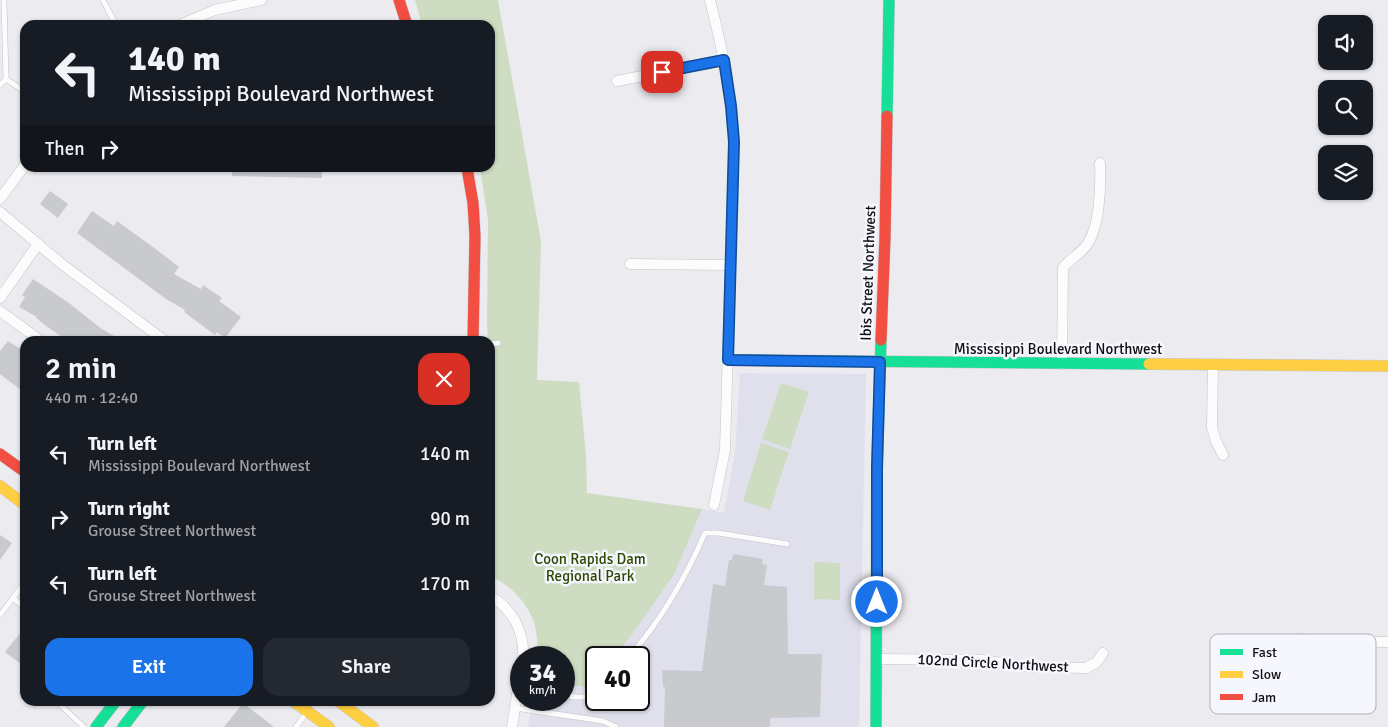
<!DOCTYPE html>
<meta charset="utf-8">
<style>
:root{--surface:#171b24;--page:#242831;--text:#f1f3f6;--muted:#9ea1a6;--accent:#1a73e8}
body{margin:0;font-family:Signika,sans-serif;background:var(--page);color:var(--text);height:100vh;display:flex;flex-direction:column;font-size:19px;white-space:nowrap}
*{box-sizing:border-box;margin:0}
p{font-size:16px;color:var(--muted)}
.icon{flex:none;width:28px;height:28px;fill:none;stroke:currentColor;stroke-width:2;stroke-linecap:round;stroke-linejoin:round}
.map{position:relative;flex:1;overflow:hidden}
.details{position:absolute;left:20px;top:336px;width:475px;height:370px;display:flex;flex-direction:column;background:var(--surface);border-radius:15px;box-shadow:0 1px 4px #0004}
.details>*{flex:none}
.hud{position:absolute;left:20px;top:20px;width:475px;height:152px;border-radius:15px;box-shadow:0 1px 4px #0004;background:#171b24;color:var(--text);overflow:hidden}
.fabs{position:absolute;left:1318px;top:15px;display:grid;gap:10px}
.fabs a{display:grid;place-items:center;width:55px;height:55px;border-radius:10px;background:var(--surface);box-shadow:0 1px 4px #0004;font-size:25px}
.speed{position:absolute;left:510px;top:646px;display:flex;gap:10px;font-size:25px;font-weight:700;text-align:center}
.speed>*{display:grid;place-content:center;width:65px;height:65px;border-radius:50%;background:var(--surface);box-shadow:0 1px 4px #0004;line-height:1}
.speed small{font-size:12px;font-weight:400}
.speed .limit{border:2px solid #111;border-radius:8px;background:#fff;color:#111}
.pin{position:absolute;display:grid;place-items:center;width:42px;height:42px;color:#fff;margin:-21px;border-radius:10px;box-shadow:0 2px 8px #0006}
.me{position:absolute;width:55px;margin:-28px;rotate:0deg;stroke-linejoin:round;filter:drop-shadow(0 0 4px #0008)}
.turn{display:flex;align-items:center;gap:18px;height:105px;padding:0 25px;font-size:22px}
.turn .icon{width:65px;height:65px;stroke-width:2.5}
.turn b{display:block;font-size:35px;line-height:42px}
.then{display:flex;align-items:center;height:48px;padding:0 25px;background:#0003;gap:10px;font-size:19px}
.round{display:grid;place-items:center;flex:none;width:52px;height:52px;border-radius:15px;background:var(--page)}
.headline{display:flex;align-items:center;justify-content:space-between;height:85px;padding:0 25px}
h1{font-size:30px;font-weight:600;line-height:38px}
.action{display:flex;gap:10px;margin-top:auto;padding:10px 25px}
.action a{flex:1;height:58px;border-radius:15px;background:var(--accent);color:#fff;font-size:20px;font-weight:600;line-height:58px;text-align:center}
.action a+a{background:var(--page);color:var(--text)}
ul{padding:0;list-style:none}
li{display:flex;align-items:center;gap:15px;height:65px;padding:0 25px}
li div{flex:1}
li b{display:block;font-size:19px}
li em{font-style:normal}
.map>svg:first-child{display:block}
.built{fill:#dfe0ec}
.green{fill:#ceddc2}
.building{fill:#c9cace}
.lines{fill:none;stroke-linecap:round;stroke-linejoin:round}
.lane-casing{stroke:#c4c4c8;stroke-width:6}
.street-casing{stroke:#c4c4c8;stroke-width:11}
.fast-casing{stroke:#c4c4c8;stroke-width:12}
.slow-casing{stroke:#c4c4c8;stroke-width:12}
.jam-casing{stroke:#c4c4c8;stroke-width:12}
.lane{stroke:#fcfcfd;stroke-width:5}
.street{stroke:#fcfcfd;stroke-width:10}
.fast{stroke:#16e098;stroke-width:11}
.slow{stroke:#ffcf43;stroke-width:11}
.jam{stroke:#f24e42;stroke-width:11}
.route-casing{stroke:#114b97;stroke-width:12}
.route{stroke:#1a73e8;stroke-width:9}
.labels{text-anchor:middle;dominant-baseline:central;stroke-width:5;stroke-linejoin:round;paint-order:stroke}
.street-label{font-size:15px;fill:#0f0f12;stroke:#f6f6fe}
.park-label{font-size:15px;fill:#2d4801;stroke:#f6f6fe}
.key{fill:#f6f6fe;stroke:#b1b1b7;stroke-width:1}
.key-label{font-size:14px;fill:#0f0f12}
</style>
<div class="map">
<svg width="1388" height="727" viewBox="0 0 1388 727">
<rect width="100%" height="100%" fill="#ebebf0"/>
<path class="built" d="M740,373L866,374L859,727H528L532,700H564V684L585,687L596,675V700H639V658L612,657L628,640L674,575L702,509L724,513L735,453Z"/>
<g class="green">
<path d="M415,0H498L541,241L537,380L579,382L586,456L587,493L702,509L674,575L628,640L612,657L596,658V675L585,687L564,684V658L537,657C541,619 523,593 490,575V341H488L487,325L488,220L480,168H490V25H422Z"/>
<path d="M781,383L809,392L790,449L762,439Z"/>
<path d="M761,443L789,452L770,510L743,501Z"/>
<path d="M814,562L840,563V600L814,599Z"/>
</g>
<g class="building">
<path d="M232,168H322V178L232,176Z"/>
<path d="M50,191L68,204L58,218L40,204Z"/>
<path d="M92,211L114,226L117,221L157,250L179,267L174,274L201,289L203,285L222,298L219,301L241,317L225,338L217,332L215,335L184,312L185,310L166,299L77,233Z"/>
<path d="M33,279L69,303L99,327L122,341H68L46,326L36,318L37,317L19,307L25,297L22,295Z"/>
<path d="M8,341L25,352V393L0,374V351Z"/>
<path d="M0,535L12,543L0,560Z"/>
<path d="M733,554L763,559L762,564L767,565L764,585L787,587L788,654H822L820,717L770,718V727H664L665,687H663L662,670L702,671L713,584L725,586L729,560H732Z"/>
<path d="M25,627V667L5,652Z"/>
<path d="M243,703L274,727H224Z"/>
</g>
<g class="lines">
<g class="lane-casing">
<g id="lane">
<path d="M4,0L6,79"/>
<path d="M103,0L116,25"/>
<path d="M0,85L6,79L25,92"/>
<path d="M490,344L498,343"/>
<path d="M25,582L13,598L25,608"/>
<path d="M0,615L13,598"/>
<path d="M628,658C661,621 685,579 705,533H718L787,544"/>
<path d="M564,695C575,698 588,699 596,691"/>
<path d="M56,701L84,727"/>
<path d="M515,708L603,721L616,727"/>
<path d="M296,727L307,712"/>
</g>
</g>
<g class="street-casing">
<g id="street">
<path d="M710,0C722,47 732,94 734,142L725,450L714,505"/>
<path d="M179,25L215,10L261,0"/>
<path d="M617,81L724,60"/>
<path d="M0,199L25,165"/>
<path d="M0,212L63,265L165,341"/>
<path d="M630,264L730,265"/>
<path d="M0,298L38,244"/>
<path d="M0,311L41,341"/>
<path d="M1062,364L1063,268C1069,259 1079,255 1086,246C1100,228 1101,185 1100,163"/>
<path d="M1213,364L1212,428L1216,441L1223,455"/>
<path d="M490,596C512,608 525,632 523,658"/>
<path d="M1298,639L1337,641L1388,642"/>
<path d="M877,659L982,660L1031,667L1086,668L1097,662L1103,653"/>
<path d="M512,727L521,669"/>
</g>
</g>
<g class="fast-casing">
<g id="fast">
<path d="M887,116L889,0"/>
<path d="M728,360L1149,364"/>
<path d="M96,727L116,701"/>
<path d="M123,727L143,701"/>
<path d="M876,727L877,468L881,340"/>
</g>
</g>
<g class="slow-casing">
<g id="slow">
<path d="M1149,364L1388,366"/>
<path d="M0,486L25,505"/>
<path d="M293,701L329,727"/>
<path d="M338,701L373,727"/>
</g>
</g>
<g class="jam-casing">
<g id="jam">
<path d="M399,0L407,25"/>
<path d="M467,168L473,203L475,236L473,341"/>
<path d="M881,340L885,238L887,116"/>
<path d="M0,454L25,472"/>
</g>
</g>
<use href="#lane" class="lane"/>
<use href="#street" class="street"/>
<use href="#fast" class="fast"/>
<use href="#slow" class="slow"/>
<use href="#jam" class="jam"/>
</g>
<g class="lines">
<g class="route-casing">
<path id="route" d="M662,72L724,60L731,106L734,142L728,360L880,362L877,468V602"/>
</g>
<use href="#route" class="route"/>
</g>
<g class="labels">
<g class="street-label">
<text transform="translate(868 273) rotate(-88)">Ibis Street Northwest</text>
<text x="1058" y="349">Mississippi Boulevard Northwest</text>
<text transform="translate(993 663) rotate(3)">102nd Circle Northwest</text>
</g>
<g class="park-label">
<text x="590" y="559">Coon Rapids Dam<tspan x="590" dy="17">Regional Park</tspan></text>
</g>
</g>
<rect x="1210" y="634" width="166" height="80" rx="8" class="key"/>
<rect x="1220" y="649" width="23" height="6" fill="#16e098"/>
<rect x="1220" y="671" width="23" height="7" fill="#ffcf43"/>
<rect x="1220" y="694" width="23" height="6" fill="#f24e42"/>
<g class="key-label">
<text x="1252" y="657">Fast</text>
<text x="1252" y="679">Slow</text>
<text x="1252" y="702">Jam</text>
</g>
</svg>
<div class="fabs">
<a><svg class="icon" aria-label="sound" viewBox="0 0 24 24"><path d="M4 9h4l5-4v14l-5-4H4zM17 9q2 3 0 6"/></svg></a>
<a><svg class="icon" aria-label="search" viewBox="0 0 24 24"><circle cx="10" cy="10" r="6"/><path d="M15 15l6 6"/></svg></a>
<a><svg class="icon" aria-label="layers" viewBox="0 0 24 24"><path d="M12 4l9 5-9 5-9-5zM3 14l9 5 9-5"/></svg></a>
</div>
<div class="speed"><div>34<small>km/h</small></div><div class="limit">40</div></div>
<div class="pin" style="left:662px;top:72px;background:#d93025"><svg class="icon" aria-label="arrive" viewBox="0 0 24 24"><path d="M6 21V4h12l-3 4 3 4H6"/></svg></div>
<svg class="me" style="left:877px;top:602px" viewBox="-20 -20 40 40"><circle r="17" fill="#1a73e8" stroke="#fff" stroke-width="3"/><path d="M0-11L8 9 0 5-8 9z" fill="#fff"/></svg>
<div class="hud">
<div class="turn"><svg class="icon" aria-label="left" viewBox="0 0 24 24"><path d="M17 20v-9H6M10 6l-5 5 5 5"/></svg><div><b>140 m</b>Mississippi Boulevard Northwest</div></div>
<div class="then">Then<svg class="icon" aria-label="right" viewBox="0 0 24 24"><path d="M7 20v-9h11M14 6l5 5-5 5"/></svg></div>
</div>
<section class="details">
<div class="headline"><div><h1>2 min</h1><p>440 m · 12:40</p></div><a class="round" style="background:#d93025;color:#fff"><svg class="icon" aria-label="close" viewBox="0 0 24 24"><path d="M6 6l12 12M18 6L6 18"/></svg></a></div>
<ul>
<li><svg class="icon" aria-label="left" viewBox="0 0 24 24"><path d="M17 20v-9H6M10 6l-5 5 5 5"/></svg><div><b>Turn left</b><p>Mississippi Boulevard Northwest</p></div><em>140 m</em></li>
<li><svg class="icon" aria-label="right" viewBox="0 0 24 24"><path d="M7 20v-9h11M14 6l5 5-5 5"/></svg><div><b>Turn right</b><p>Grouse Street Northwest</p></div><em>90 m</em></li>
<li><svg class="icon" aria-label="left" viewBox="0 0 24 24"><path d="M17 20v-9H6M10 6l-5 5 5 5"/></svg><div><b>Turn left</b><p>Grouse Street Northwest</p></div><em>170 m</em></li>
</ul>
<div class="action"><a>Exit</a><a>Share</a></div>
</section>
</div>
